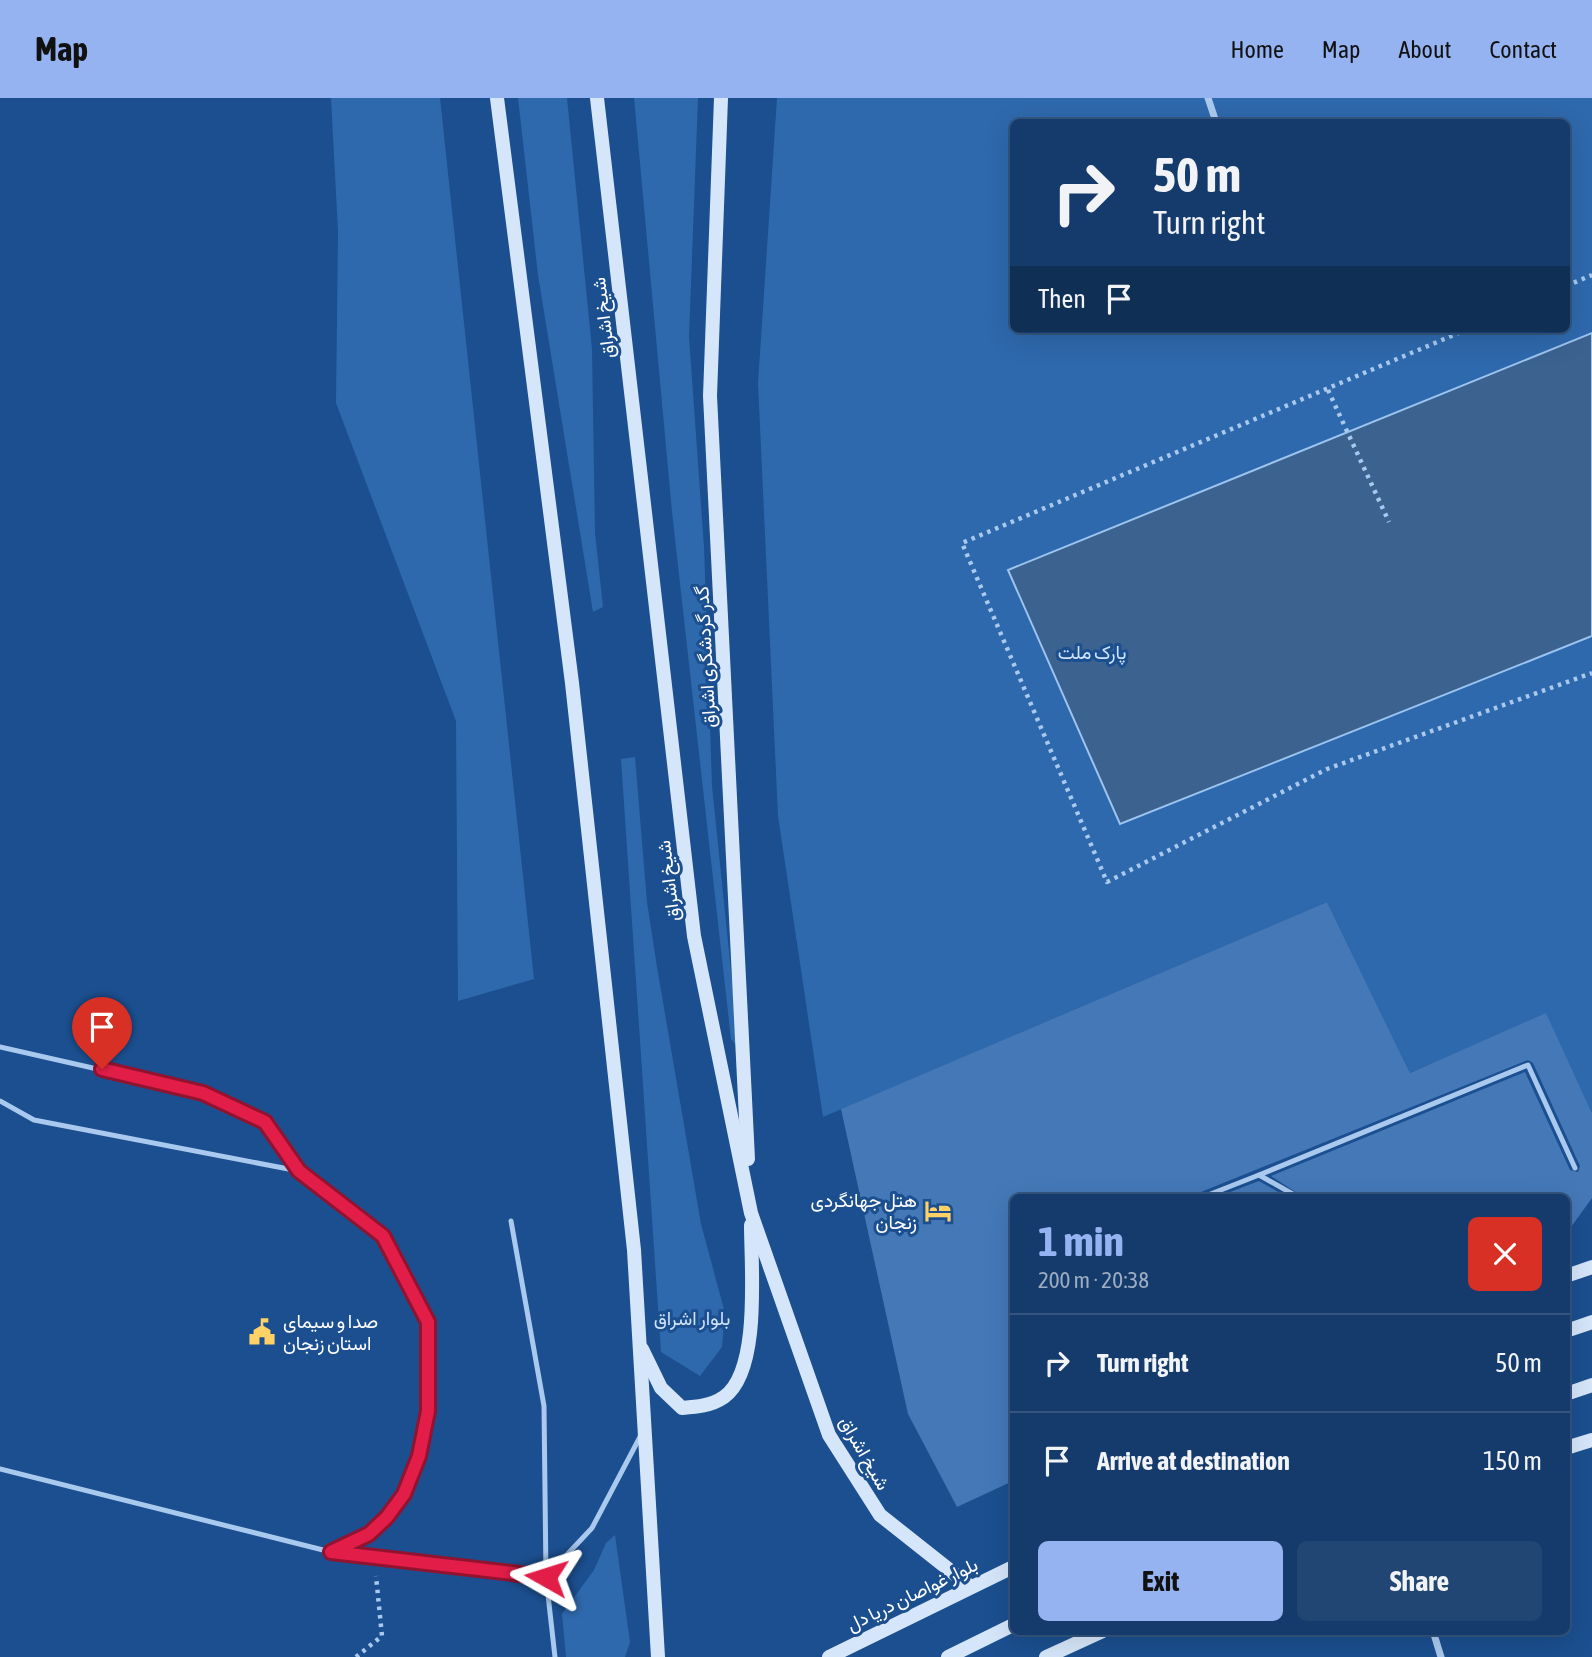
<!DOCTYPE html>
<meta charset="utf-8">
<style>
:root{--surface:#143b6b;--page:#214673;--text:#f1f3f6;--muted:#9dadc1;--line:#33557e;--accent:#95b2f1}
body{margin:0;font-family:"Asap Condensed",Vazirmatn,sans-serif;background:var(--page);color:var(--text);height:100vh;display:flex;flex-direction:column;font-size:26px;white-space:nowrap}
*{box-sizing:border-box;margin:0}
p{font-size:23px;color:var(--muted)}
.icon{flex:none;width:38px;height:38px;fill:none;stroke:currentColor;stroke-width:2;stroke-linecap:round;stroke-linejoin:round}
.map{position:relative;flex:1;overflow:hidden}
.drawer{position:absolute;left:1010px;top:1096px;width:560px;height:441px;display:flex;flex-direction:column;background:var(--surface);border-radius:10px;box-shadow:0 7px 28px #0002,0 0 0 2px var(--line)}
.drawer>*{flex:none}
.guide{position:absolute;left:1010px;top:21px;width:560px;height:214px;border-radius:10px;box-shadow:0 7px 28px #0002,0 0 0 2px var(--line);background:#143b6b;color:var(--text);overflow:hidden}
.pin{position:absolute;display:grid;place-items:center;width:60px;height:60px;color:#fff;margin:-72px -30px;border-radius:50% 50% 50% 0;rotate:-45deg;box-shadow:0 0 7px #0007}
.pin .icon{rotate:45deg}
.me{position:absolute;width:77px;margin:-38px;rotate:276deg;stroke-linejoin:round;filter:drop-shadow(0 0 5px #0008)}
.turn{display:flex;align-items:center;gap:24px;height:147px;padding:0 28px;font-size:32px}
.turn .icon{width:91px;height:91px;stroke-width:2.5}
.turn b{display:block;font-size:49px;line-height:60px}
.then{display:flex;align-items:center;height:66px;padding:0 28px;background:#0003;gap:14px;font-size:26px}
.round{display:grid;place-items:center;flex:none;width:74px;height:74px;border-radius:10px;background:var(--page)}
.overview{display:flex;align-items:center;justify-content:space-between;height:119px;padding:0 28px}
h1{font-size:42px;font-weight:700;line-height:52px;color:var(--accent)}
.action{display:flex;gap:14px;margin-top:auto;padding:14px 28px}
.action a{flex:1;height:80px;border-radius:10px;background:var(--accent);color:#111;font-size:28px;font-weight:700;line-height:80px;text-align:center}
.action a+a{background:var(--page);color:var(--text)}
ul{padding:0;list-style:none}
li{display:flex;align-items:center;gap:21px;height:98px;padding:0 28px;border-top:2px solid var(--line)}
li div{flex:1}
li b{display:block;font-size:26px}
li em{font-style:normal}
header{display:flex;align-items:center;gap:42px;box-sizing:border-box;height:98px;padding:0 35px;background:var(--accent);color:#111}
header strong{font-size:33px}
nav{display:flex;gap:38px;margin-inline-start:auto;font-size:24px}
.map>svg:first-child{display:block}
.green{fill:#2e69ad;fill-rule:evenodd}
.water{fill:#3c6290;stroke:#9cc4f0;stroke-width:2}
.building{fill:#4478b7}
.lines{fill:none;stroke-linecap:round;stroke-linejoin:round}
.path{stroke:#a9c9ee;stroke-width:4.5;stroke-dasharray:3.5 5;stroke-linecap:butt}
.lane{stroke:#a9c9ee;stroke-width:5}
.street{stroke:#a9c9ee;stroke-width:7}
.secondary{stroke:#d6e6fa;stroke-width:14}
.route-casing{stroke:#92132f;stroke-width:18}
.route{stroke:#e11d48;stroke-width:12}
.labels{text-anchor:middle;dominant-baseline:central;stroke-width:6;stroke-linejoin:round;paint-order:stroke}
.street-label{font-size:19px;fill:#fff;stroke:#1b4f8f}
.park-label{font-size:19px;fill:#cfe3fa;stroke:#1b4f8f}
.poi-label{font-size:19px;fill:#fff;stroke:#1b4f8f;text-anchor:end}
</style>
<header>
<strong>Map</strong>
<nav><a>Home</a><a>Map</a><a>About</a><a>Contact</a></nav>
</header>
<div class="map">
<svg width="1592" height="1559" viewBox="0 0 1592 1559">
<rect width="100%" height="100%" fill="#1b4f8f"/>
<g class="green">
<path d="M331,0H440L534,881L458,903L456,623L336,305L338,134Z"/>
<path d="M518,0H567L592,251L595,435L603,509L593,514L538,177Z"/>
<path d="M634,0H698L689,239L704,449L712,688L739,951L731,941L672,414Z"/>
<path d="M777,0H1592V1015L1546,916L1410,975L1327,804L823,1019L778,718L758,285ZM1013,24H1566V231H1013Z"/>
<path d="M635,659L647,804L657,869L701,1126L725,1215L722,1249L700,1278L661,1254L621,661Z"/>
<path d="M615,1437L630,1544L625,1559H566L562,1516L594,1472L606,1445Z"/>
</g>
<path class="water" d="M1592,235V538L1120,726L1008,472Z"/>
<g class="building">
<path d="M1327,804L1410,975L1546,915L1592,1015V1100L1566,1136V1099H1303L1271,1078L1525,974L1570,1072L1578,1074L1580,1068L1533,965L1528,962L1201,1094L1198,1099H1013V1383L957,1409L908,1316L841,1011Z"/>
<path d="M1259,1083L1287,1099H1217Z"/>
</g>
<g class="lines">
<g class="path">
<path d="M1566,188L1592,177"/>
<path d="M1468,231L962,445L1107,784L1327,671L1592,575"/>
<path d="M1328,292L1389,424"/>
<path d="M356,1559L382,1538L376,1478"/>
</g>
<g class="lane">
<path d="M0,949L203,995L265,1024L299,1073L383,1137L428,1225V1313L419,1358L404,1396L387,1419L369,1436L331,1454"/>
<path d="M0,1003L34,1022L299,1073"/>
<path d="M1203,1099L1259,1077"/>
<path d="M1298,1099L1259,1077L1528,967L1575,1070"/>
<path d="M0,1371L331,1454L546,1479L544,1308L511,1123"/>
<path d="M555,1559L546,1479L592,1430L641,1337"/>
</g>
<g class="street">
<path d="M1208,0L1216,24"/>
<path d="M1433,1533L1441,1559"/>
</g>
<g class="secondary">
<path d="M497,0L572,585L634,1152L658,1559"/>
<path d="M597,0L694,838L751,1115L829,1337L880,1417L971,1489"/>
<path d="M721,0L710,298L748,1061"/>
<path d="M1566,1178L1592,1169"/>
<path d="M1566,1233L1592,1224"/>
<path d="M642,1251L661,1290L682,1310C696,1309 711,1308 724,1299C761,1273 751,1169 751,1127"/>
<path d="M1566,1296L1592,1287"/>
<path d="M1566,1350L1592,1342"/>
<path d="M829,1559L1013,1469"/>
<path d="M948,1559L1013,1527"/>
<path d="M1046,1559L1103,1533"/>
</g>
</g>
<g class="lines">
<g class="route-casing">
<path id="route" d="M102,971L203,995L265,1024L299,1073L383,1138L428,1224V1313L419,1358L404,1396L387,1419L369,1436L331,1454L546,1479"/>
</g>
<use href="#route" class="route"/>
</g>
<defs>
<g id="hotel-bare" transform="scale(2.1)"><path d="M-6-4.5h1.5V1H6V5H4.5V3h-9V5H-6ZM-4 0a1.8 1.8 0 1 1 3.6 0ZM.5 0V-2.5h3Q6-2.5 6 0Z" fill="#ffd166" stroke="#1b4f8f" stroke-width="2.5" paint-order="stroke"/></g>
<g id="civic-bare" transform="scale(2.1)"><path d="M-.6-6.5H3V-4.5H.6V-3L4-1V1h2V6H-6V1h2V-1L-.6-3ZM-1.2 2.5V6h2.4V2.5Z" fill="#ffd166" stroke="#1b4f8f" stroke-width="2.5" paint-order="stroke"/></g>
</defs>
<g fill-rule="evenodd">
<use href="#hotel-bare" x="938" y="1113"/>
<use href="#civic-bare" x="262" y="1234"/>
</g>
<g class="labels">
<g class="street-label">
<text transform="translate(603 220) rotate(-97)">شیخ اشراق</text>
<text transform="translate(705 559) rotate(-93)">گدر گردشگری اشراق</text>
<text transform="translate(668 783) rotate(-97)">شیخ اشراق</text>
<text transform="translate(865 1355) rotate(60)">شیخ اشراق</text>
<text transform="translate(912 1496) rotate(-26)">بلوار غواصان دریا دل</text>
</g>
<g class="park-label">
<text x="1092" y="554">پارک ملت</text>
<text x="692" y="1220">بلوار اشراق</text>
</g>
<g class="poi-label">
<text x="917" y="1102">هتل جهانگردی<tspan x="917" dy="22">زنجان</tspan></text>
<text x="283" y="1223" text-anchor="start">صدا و سیمای<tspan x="283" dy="22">استان زنجان</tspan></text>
</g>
</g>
</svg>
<div class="pin" style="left:102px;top:971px;background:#d93025"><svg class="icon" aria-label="arrive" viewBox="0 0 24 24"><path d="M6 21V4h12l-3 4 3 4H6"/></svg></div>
<svg class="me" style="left:546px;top:1479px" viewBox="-20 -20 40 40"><path d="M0-17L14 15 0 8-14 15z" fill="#e11d48" stroke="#fff" stroke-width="4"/></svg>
<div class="guide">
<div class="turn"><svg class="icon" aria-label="right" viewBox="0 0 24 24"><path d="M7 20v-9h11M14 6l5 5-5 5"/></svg><div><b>50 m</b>Turn right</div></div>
<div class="then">Then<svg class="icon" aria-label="arrive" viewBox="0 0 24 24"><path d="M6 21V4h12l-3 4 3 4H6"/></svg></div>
</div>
<section class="drawer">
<div class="overview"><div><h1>1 min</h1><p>200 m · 20:38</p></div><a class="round" style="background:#d93025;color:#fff"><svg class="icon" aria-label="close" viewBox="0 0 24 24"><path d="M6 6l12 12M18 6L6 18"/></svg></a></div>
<ul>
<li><svg class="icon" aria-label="right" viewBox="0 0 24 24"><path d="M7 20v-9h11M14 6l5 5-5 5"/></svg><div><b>Turn right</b></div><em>50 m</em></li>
<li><svg class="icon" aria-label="arrive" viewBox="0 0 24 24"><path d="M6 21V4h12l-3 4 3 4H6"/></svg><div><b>Arrive at destination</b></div><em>150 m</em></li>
</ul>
<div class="action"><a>Exit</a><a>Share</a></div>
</section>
</div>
